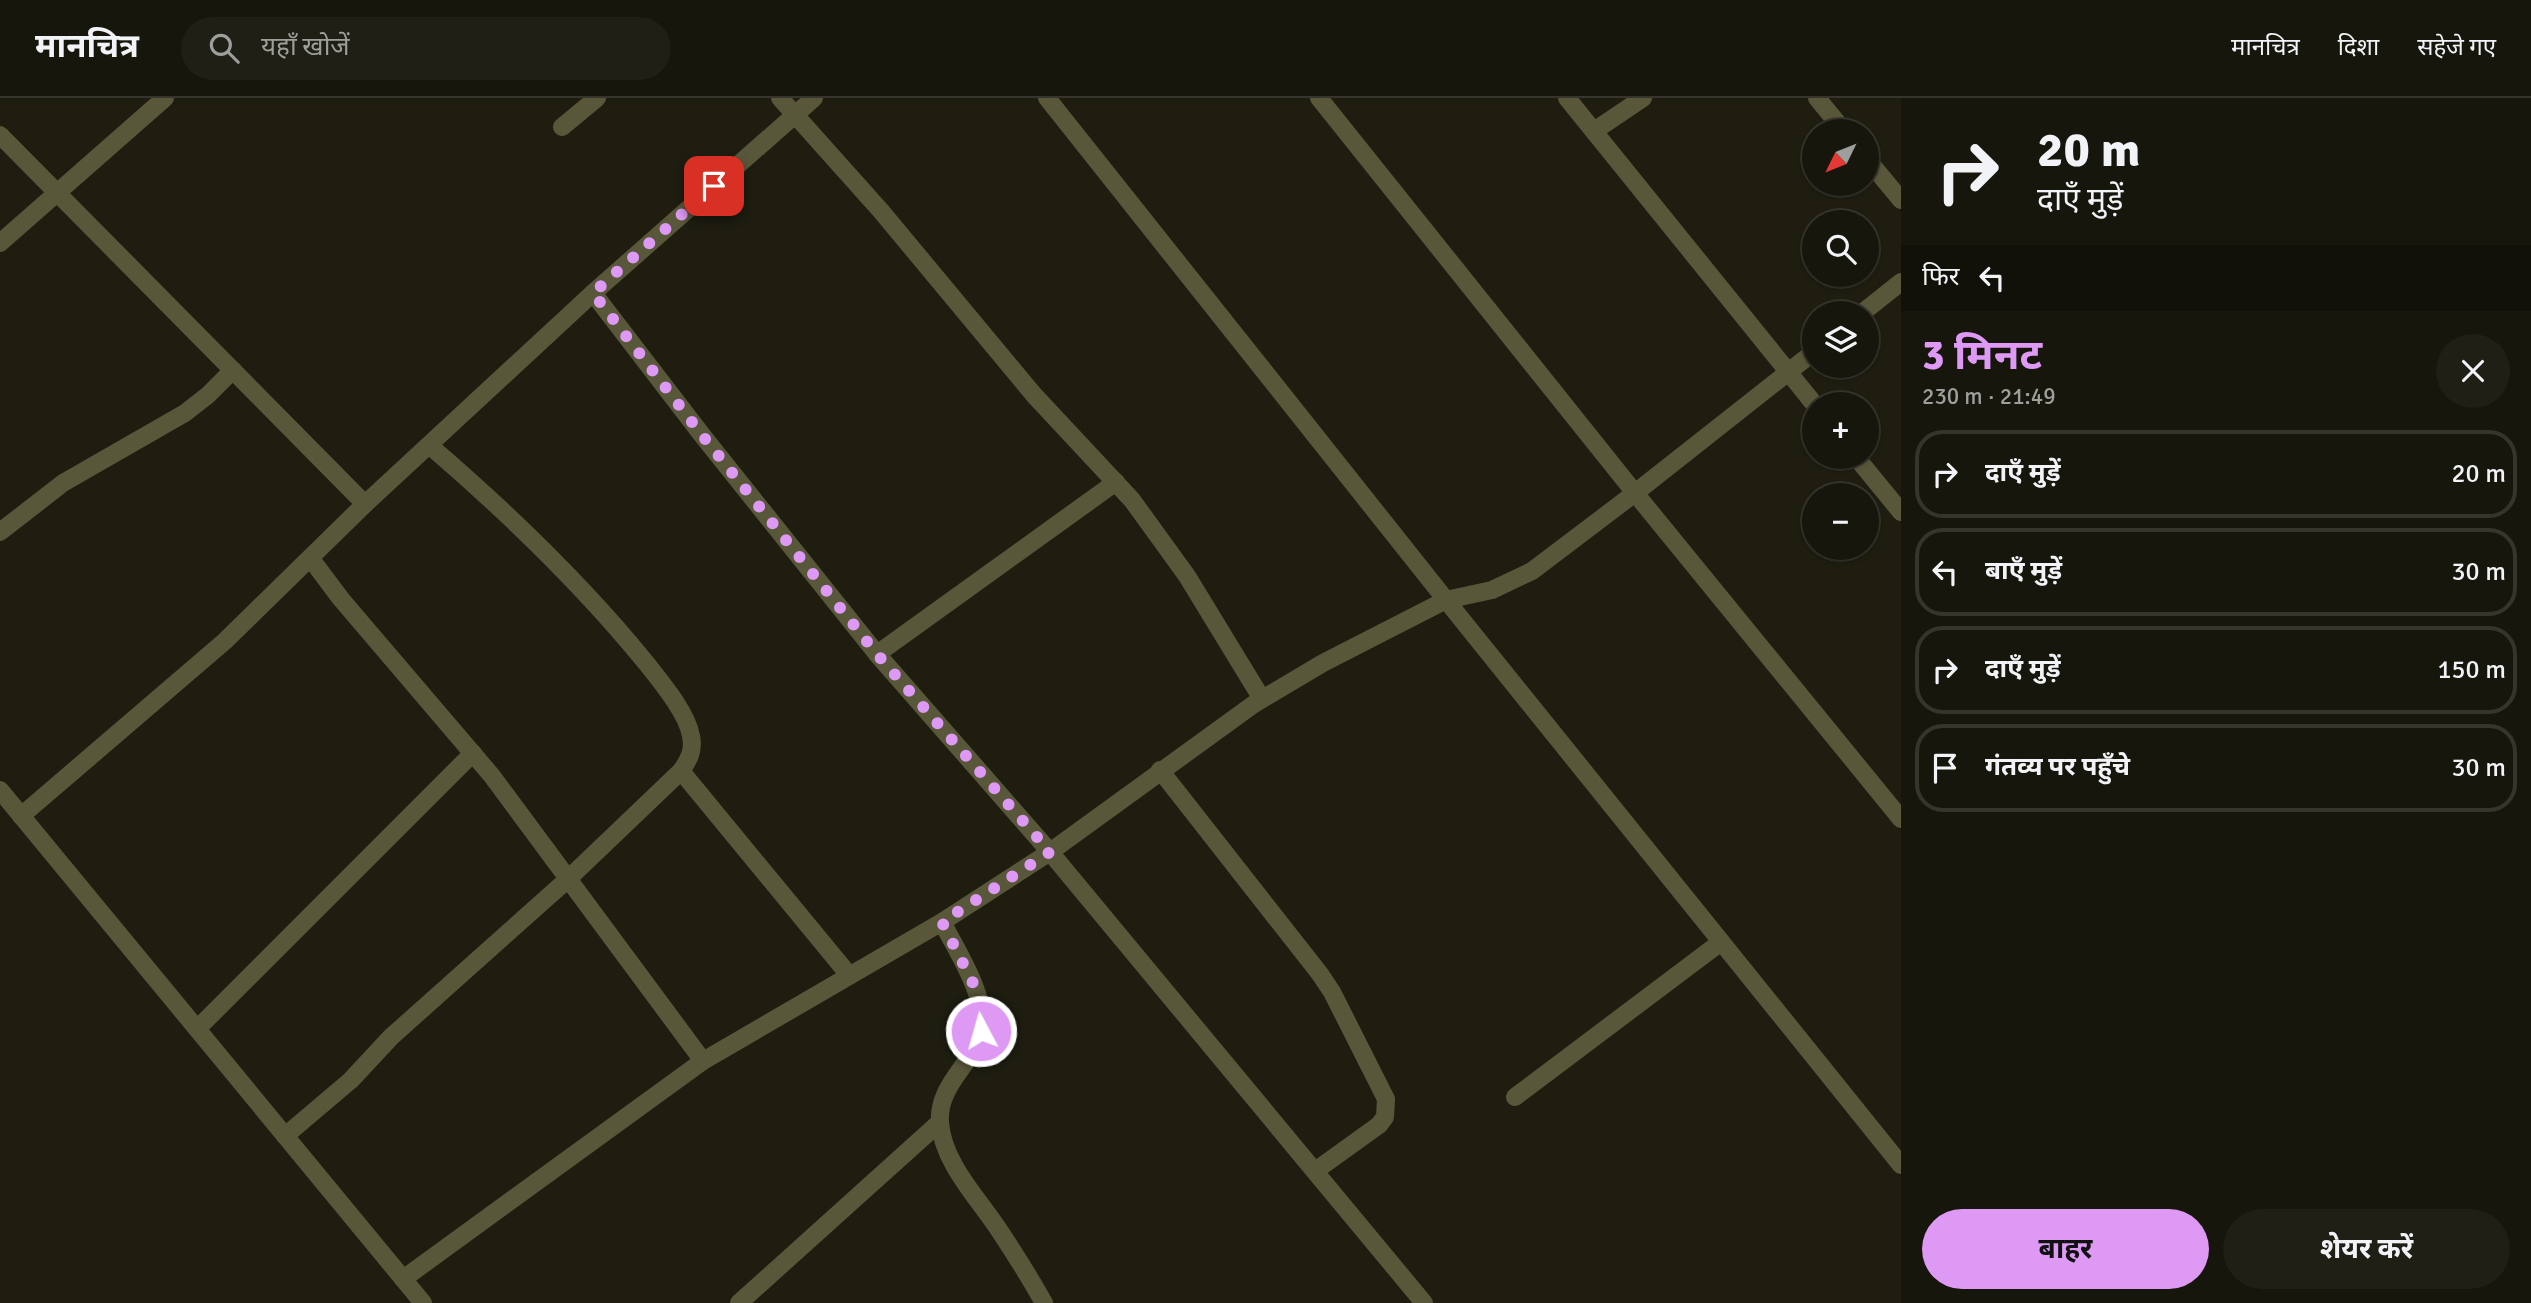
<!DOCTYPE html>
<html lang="hi">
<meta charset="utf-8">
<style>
:root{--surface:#16160c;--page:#1f1f15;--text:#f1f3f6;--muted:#9e9f9d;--line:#35352d;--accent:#dd99f3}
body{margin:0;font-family:Signika,"Noto Sans Devanagari",sans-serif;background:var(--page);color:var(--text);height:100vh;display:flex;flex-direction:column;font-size:26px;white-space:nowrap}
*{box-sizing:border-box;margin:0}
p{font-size:23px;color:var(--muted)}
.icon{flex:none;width:38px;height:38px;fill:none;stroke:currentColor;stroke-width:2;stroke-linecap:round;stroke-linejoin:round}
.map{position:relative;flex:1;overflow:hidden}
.details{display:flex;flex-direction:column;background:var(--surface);width:630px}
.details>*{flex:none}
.banner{background:#16160c;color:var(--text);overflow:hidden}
.needle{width:46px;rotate:227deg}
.fabs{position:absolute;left:1802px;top:21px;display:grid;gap:14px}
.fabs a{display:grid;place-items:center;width:77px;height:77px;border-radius:50%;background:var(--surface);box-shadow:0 2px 5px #0004,0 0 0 2px var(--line);font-size:35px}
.pin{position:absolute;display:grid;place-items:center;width:60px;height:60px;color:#fff;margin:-30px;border-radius:14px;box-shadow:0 4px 10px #0006}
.me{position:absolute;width:77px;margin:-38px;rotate:354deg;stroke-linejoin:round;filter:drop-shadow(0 0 5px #0008)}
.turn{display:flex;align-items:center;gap:24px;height:147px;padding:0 21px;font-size:32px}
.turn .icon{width:91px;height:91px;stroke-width:2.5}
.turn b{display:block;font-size:49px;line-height:60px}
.then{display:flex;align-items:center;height:66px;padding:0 21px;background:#0003;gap:14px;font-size:26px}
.round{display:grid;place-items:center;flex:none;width:74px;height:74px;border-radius:37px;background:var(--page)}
.headline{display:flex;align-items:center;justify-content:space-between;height:119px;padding:0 21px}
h1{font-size:42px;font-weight:700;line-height:52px;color:var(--accent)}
.cta{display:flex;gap:14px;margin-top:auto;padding:14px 21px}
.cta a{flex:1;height:80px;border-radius:42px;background:var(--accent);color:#111;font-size:28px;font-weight:700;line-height:80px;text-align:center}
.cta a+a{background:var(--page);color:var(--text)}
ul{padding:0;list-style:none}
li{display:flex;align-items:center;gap:21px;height:88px;margin:0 14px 10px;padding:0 7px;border:4px solid var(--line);border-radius:28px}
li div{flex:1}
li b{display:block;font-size:26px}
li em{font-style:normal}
header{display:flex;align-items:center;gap:42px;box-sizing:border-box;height:98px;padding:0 35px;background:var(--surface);border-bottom:2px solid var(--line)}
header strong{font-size:33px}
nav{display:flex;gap:38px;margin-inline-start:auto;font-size:24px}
.search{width:490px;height:63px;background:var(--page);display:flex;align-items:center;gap:18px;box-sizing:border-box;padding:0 24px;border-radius:38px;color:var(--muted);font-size:26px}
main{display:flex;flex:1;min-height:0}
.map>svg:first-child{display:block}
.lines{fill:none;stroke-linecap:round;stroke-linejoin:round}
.minor{stroke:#58573a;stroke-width:18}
.route{stroke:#dd99f3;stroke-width:12;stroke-dasharray:0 21.6}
</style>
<header>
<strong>मानचित्र</strong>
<div class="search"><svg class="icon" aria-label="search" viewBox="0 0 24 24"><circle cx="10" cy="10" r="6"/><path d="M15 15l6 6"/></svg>यहाँ खोजें</div>
<nav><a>मानचित्र</a><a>दिशा</a><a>सहेजे गए</a></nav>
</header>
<main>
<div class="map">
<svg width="1901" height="1205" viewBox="0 0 1901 1205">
<rect width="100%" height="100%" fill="#1e1d10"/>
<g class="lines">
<g class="minor">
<path d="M780,0L881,113L1034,297L1132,402L1187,478L1262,601"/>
<path d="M1047,0L1446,502L1901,1067"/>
<path d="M1319,0L1635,395L1901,721"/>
<path d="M1567,0L1815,307"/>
<path d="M1817,0L1844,33"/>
<path d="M562,29L597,0"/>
<path d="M1594,33L1643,0"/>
<path d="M0,37L365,406"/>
<path d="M1867,61L1901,102"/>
<path d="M0,145L165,0"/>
<path d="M593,195L702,337L877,556L1050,754L1424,1205"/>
<path d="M1862,215L1901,184"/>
<path d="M1856,359L1901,414"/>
<path d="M0,434L63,385L185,315L208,297L233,272"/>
<path d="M311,461L341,501L492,678L703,963"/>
<path d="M877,556L1116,384"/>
<path d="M1160,672L1320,876L1332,894L1386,1001L1385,1019L1379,1027L1315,1073"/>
<path d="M681,673L849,877"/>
<path d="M0,692L423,1205"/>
<path d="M21,718L225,543L365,406L593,195L814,0"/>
<path d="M942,824C957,853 988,900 981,933C974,966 937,986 940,1025C943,1065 978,1100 999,1132C1015,1156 1030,1180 1044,1205"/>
<path d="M197,931L473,655"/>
<path d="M1515,999L1721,844"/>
<path d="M285,1038L351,982L391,939L568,781L681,673C689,662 694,652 691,638C687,615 662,585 647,566C582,486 507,414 429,347"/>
<path d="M403,1181L703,963L942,824L1050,754L1254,606L1323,565L1446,502L1492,492L1532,473L1635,395L1815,253"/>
<path d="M739,1205L940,1024"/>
</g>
</g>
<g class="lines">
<path class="route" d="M714,88L593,195L702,337L877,556L1050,754L942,824L973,885L981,911V933"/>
</g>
</svg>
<div class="fabs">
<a><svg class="needle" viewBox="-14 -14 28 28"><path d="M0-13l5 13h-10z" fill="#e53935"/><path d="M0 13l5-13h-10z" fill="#9e9f9d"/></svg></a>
<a><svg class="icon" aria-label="search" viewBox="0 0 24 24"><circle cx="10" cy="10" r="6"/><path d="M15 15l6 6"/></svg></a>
<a><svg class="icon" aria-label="layers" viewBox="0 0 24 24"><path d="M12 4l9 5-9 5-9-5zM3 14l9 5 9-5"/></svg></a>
<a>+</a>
<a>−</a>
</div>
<div class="pin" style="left:714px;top:88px;background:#d93025"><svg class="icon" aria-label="arrive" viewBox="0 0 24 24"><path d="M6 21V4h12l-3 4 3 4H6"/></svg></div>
<svg class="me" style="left:981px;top:933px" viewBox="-20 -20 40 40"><circle r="17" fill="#dd99f3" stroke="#fff" stroke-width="3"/><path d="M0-11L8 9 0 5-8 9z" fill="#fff"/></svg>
</div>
<section class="details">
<div class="banner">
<div class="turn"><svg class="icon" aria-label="right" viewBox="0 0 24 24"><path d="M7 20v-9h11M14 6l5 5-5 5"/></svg><div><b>20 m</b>दाएँ मुड़ें</div></div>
<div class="then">फिर<svg class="icon" aria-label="left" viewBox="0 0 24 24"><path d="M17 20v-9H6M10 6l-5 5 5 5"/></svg></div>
</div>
<div class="headline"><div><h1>3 मिनट</h1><p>230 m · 21:49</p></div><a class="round"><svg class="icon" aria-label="close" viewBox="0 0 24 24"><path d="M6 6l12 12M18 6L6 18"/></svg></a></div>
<ul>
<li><svg class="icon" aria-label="right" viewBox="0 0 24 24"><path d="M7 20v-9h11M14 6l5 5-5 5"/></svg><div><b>दाएँ मुड़ें</b></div><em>20 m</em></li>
<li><svg class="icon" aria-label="left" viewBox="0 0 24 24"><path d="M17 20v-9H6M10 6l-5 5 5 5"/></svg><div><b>बाएँ मुड़ें</b></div><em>30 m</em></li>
<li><svg class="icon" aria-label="right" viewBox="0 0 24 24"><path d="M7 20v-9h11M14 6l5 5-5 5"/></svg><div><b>दाएँ मुड़ें</b></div><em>150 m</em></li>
<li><svg class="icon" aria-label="arrive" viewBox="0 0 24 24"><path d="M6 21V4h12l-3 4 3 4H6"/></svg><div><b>गंतव्य पर पहुँचे</b></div><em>30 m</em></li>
</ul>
<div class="cta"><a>बाहर</a><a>शेयर करें</a></div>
</section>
</main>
